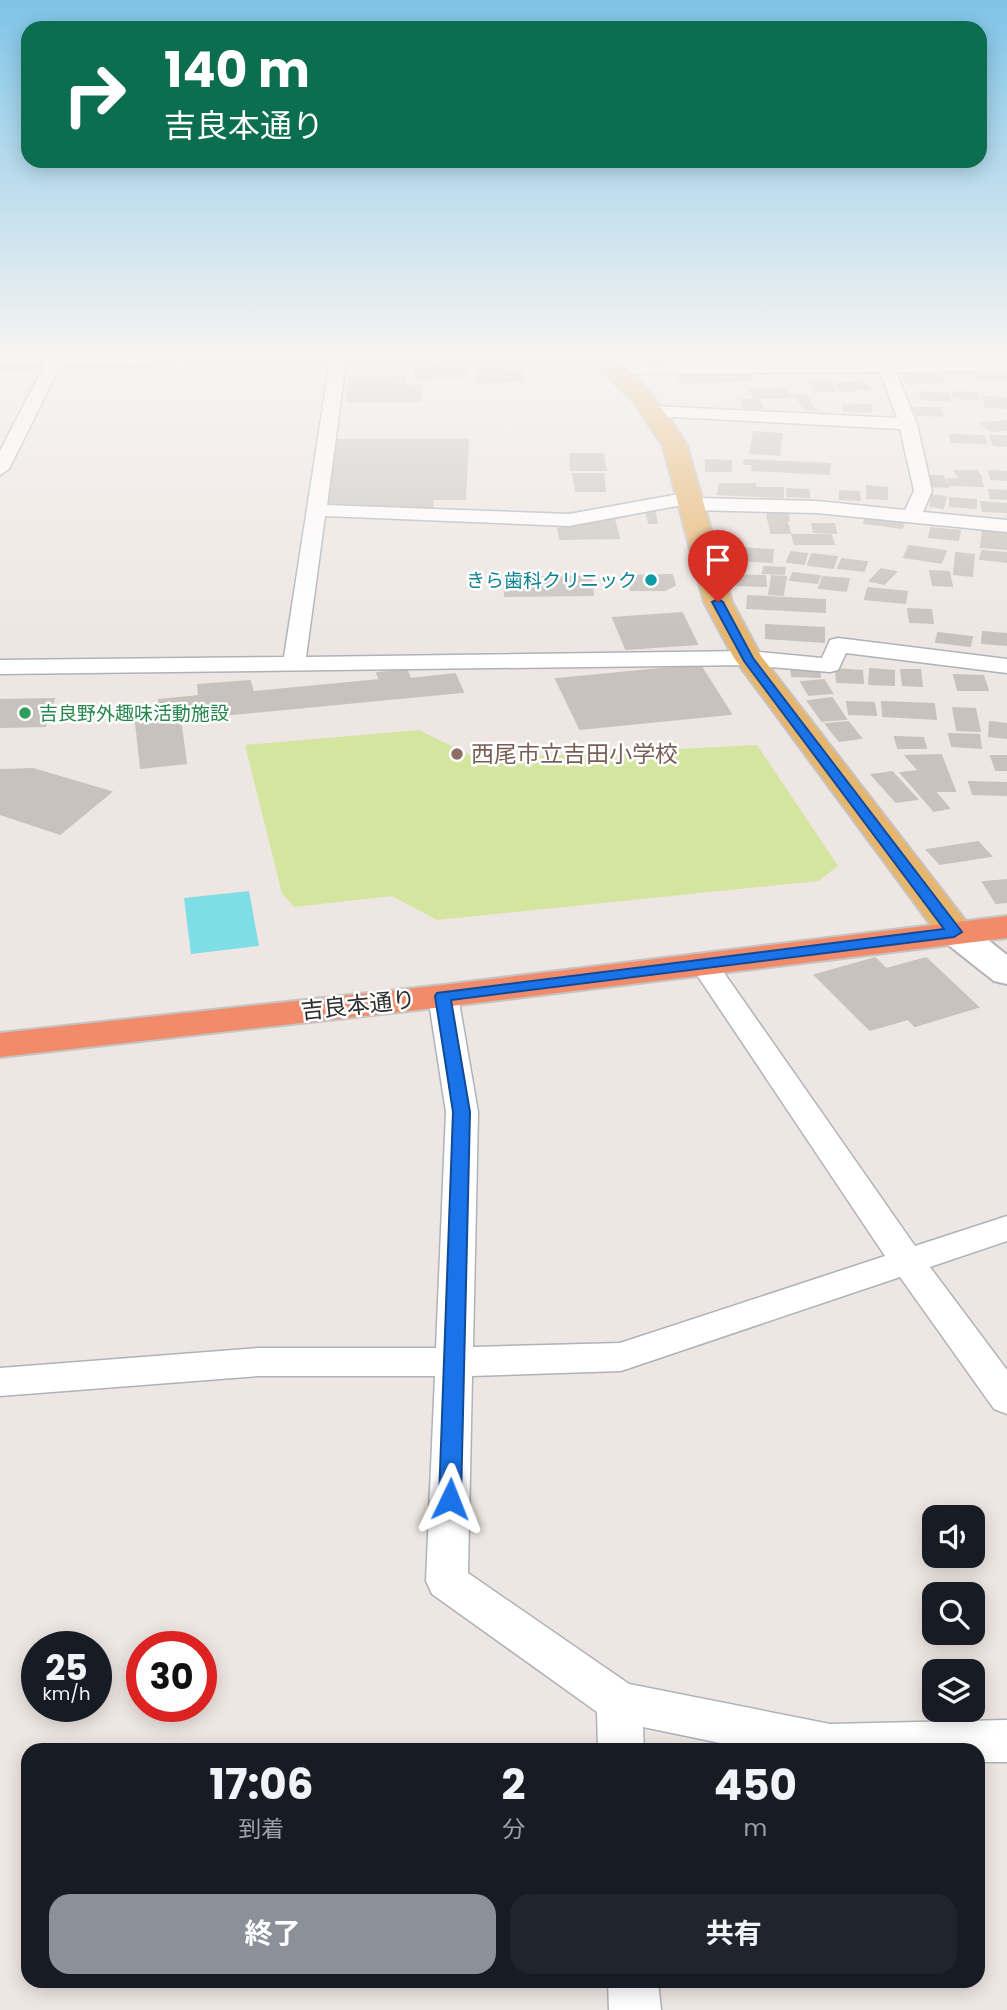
<!DOCTYPE html>
<html lang="ja">
<meta charset="utf-8">
<style>
:root{--surface:#171b24;--page:#20242c;--text:#f1f3f6;--muted:#9ea1a6;--accent:#8c9099}
body{margin:0;font-family:Poppins,"Noto Sans JP",sans-serif;background:var(--page);color:var(--text);height:100vh;display:flex;flex-direction:column;font-size:26px;white-space:nowrap}
*{box-sizing:border-box;margin:0}
p{font-size:23px;color:var(--muted)}
.icon{flex:none;width:38px;height:38px;fill:none;stroke:currentColor;stroke-width:2;stroke-linecap:round;stroke-linejoin:round}
.map{position:relative;flex:1;overflow:hidden}
.sheet{position:absolute;left:21px;top:1743px;width:964px;height:245px;display:flex;flex-direction:column;background:var(--surface);border-radius:21px;box-shadow:0 4px 18px #0003}
.sheet>*{flex:none}
.hud{position:absolute;left:21px;top:21px;width:966px;height:147px;border-radius:21px;box-shadow:0 4px 18px #0003;background:#0b6e4f;color:#fff;overflow:hidden}
.buttons{position:absolute;left:922px;top:1505px;display:grid;gap:14px}
.buttons a{display:grid;place-items:center;width:63px;height:63px;border-radius:14px;background:var(--surface);box-shadow:0 4px 18px #0003;font-size:35px}
.speed{position:absolute;left:21px;top:1631px;display:flex;gap:14px;font-size:35px;font-weight:700;text-align:center}
.speed>*{display:grid;place-content:center;width:91px;height:91px;border-radius:50%;background:var(--surface);box-shadow:0 4px 18px #0003;line-height:1}
.speed small{font-size:18px;font-weight:400}
.speed .limit{border:10px solid #d22;background:#fff;color:#111}
.pin{position:absolute;display:grid;place-items:center;width:60px;height:60px;color:#fff;margin:-72px -30px;border-radius:50% 50% 50% 0;rotate:-45deg;box-shadow:0 0 7px #0007}
.pin .icon{rotate:45deg}
.me{position:absolute;width:77px;margin:-38px;rotate:2deg;stroke-linejoin:round;filter:drop-shadow(0 0 5px #0008)}
.turn{display:flex;align-items:center;gap:24px;height:147px;padding:0 28px;font-size:32px}
.turn .icon{width:91px;height:91px;stroke-width:2.5}
.turn b{display:block;font-size:49px;line-height:60px}
.eta{display:flex;justify-content:space-evenly;align-items:center;height:119px;text-align:center}
.eta b{font-size:42px;font-weight:700;line-height:49px}
.action{display:flex;gap:14px;margin-top:auto;padding:14px 28px}
.action a{flex:1;height:80px;border-radius:21px;background:var(--accent);color:#fff;font-size:28px;font-weight:700;line-height:80px;text-align:center}
.action a+a{background:var(--page);color:var(--text)}
.map>svg:first-child{display:block}
.pitch{fill:#d4e5a0}
.water{fill:#7fdde6}
.building{fill:#c7c2bd;stroke:#c9c2bb;stroke-width:2}
.lines{fill:none;stroke-linecap:round;stroke-linejoin:round}
.street-casing{stroke:#aeb2b9;stroke-width:3}
.secondary-casing{stroke:#aeb2b9;stroke-width:4}
.primary-casing{stroke:#c4c4c4;stroke-width:4}
.highway-casing{stroke:#c4c4c4;stroke-width:4}
.street{fill:#fff;fill-rule:evenodd}
.secondary{fill:#fff;fill-rule:evenodd}
.primary{fill:#e6b56e;fill-rule:evenodd}
.highway{fill:#f28b69;fill-rule:evenodd}
.rail{stroke:#a4aab6;stroke-width:3.5}
.route{fill:#1a73e8;stroke:#114b97;stroke-width:2}
.culture-dot{fill:#0f9aa8;stroke:#fff;stroke-width:2.5}
.leisure-dot{fill:#2e9e5b;stroke:#fff;stroke-width:2.5}
.education-dot{fill:#8d6e63;stroke:#fff;stroke-width:2.5}
.labels{text-anchor:middle;dominant-baseline:central;stroke-width:5;stroke-linejoin:round;paint-order:stroke}
.far-culture-label{font-size:19px;fill:#0d838f;stroke:#fff;text-anchor:end}
.far-leisure-label{font-size:19px;fill:#27864d;stroke:#fff;text-anchor:start}
.education-label{font-size:23px;fill:#785e54;stroke:#fff;text-anchor:start}
.street-label{font-size:23px;fill:#2e2e2e;stroke:#fff}
</style>
<div class="map">
<svg width="1007" height="2010" viewBox="0 0 1007 2010">
<rect width="100%" height="100%" fill="#eee6e2"/>
<path class="pitch" d="M419,730L478,759L757,745L838,866L818,881L437,920L392,896L294,907L282,893L245,745Z"/>
<path class="water" d="M249,891L259,946L191,954L184,898Z"/>
<g class="building">
<path d="M635,354H682L684,360L637,361Z"/>
<path d="M476,361H503L505,369L478,370Z"/>
<path d="M6,362H48L44,370L1,371Z"/>
<path d="M465,365V377L415,378V366Z"/>
<path d="M749,370L753,381L679,382L676,371Z"/>
<path d="M477,372H522L523,381L478,382Z"/>
<path d="M902,373L940,374L944,382H905Z"/>
<path d="M974,374H1007V379H978Z"/>
<path d="M405,377V386L421,385L420,401L347,402L350,378Z"/>
<path d="M810,382H830L835,391H816Z"/>
<path d="M864,382L870,389L841,391L835,384Z"/>
<path d="M787,389L791,397L754,398L750,390Z"/>
<path d="M920,392L948,394L949,401L921,399Z"/>
<path d="M952,392L977,393L979,399L954,398Z"/>
<path d="M805,394L816,410H805L795,395Z"/>
<path d="M984,397L1006,398L1007,408L985,407Z"/>
<path d="M741,400H760L763,408H744Z"/>
<path d="M844,404L871,405V412L844,411Z"/>
<path d="M914,408H941L944,416L917,415Z"/>
<path d="M1007,421V430L991,431L981,423Z"/>
<path d="M754,432L782,434L779,455L750,453Z"/>
<path d="M950,435L984,436L986,443L952,442Z"/>
<path d="M990,436H1007V446L994,445Z"/>
<path d="M337,440H468L465,499H433L432,509H323Z"/>
<path d="M570,454H603L606,470H571Z"/>
<path d="M706,460L731,461V471H706Z"/>
<path d="M745,460L830,464L829,474L752,470L753,464H744Z"/>
<path d="M955,471H977L982,478H959Z"/>
<path d="M989,471L1007,472V480L991,479Z"/>
<path d="M573,474H603L605,491H576Z"/>
<path d="M923,476H943L948,487L928,486Z"/>
<path d="M948,479L981,480L983,486L949,485Z"/>
<path d="M720,484H755L756,496L718,494Z"/>
<path d="M867,486L887,488V499L867,498Z"/>
<path d="M755,488H783V497L756,496Z"/>
<path d="M787,489L809,490V497L787,496Z"/>
<path d="M989,490L1007,491V499L991,498Z"/>
<path d="M840,491L859,492L860,500L840,499Z"/>
<path d="M932,495L946,497L943,508L930,506Z"/>
<path d="M950,498L976,500V508L950,506Z"/>
<path d="M981,502L1007,504V512L983,511Z"/>
<path d="M654,509L657,523H649L646,511L614,519L619,538L560,539L558,529L571,521Z"/>
<path d="M767,510H787L789,520H768Z"/>
<path d="M867,516L905,520L902,528L864,523Z"/>
<path d="M769,522H787L790,533H771Z"/>
<path d="M812,524H834L836,533L814,532Z"/>
<path d="M931,528L960,531L958,540L929,537Z"/>
<path d="M983,528L1007,530V549L981,547Z"/>
<path d="M792,535H831L834,544H795Z"/>
<path d="M909,546L946,551L941,563L904,557Z"/>
<path d="M735,548L773,550L772,562L734,560Z"/>
<path d="M982,551L1007,553V562L980,559Z"/>
<path d="M791,552L807,554L804,564L787,562Z"/>
<path d="M956,553L974,555L972,576L954,574Z"/>
<path d="M812,554L837,557L833,568L808,565Z"/>
<path d="M842,559L867,562L864,571L838,568Z"/>
<path d="M764,567L785,568L784,574L763,573Z"/>
<path d="M881,569L896,572L884,584L870,581Z"/>
<path d="M930,571L949,572L952,586L933,585Z"/>
<path d="M793,573L820,576L817,583L790,580Z"/>
<path d="M672,575L675,585L665,590H631L628,576Z"/>
<path d="M736,575L765,576L766,586L736,585Z"/>
<path d="M772,576L786,577L783,595L769,594Z"/>
<path d="M504,577H591L593,595L505,596Z"/>
<path d="M823,577L849,579L846,591L819,588Z"/>
<path d="M868,588L907,592L905,603L865,599Z"/>
<path d="M748,596L825,600V612L747,608Z"/>
<path d="M908,609L931,610L933,623L910,622Z"/>
<path d="M682,613L697,644L626,649L613,618Z"/>
<path d="M766,625L824,628V642L766,638Z"/>
<path d="M983,632L1007,634V645L982,643Z"/>
<path d="M938,633L972,637L970,646L936,642Z"/>
<path d="M700,665L731,714L580,729L556,679Z"/>
<path d="M791,668L819,669L820,677L792,676Z"/>
<path d="M836,669L862,671L863,683L837,682Z"/>
<path d="M870,669L894,671V685L869,684Z"/>
<path d="M407,670L410,679L455,674L463,692L180,719L186,763L141,768L136,723L161,721L159,700L199,696L198,685L250,681L253,692L380,680L377,673Z"/>
<path d="M901,670H920L922,686L903,685Z"/>
<path d="M954,675L983,676L988,690H958Z"/>
<path d="M824,680L832,693L809,695L801,682Z"/>
<path d="M832,698L846,719L822,721L808,701Z"/>
<path d="M54,699L45,726L0,727V700Z"/>
<path d="M847,702L874,703L876,715L849,714Z"/>
<path d="M882,702L934,704L936,719L883,716Z"/>
<path d="M953,708L975,709L980,731L957,730Z"/>
<path d="M848,722L861,738L839,741L826,724Z"/>
<path d="M990,722L1007,724V738L989,736Z"/>
<path d="M949,734L979,735L981,748L952,746Z"/>
<path d="M895,737L923,738L926,748H898Z"/>
<path d="M941,755L955,791H937L906,756Z"/>
<path d="M991,756H1007V770H996Z"/>
<path d="M33,769L111,792L60,834L0,814V770Z"/>
<path d="M917,771L949,808L934,811L901,773Z"/>
<path d="M892,772L917,799L896,802L872,775Z"/>
<path d="M969,782L1007,783V795L973,794Z"/>
<path d="M978,842L991,856L940,864L927,850Z"/>
<path d="M1007,880V902L996,903L983,882Z"/>
<path d="M875,958L886,969L926,958L978,1007L915,1026L908,1019L870,1030L815,975Z"/>
</g>
<g class="lines">
<g class="street-casing">
<g id="street">
<path d="M50,354H66L9,469L0,475V451Z"/>
<path d="M331,354H347L327,505L569,514L690,492L699,498L817,501L905,510L914,491L900,429L654,416L645,411L654,406L897,418L880,372L615,374L609,372V366L1007,361V371L896,372L917,424L932,491L923,512L1007,520V532L817,513L691,510L682,505L569,526L325,516L306,657L748,651L822,658L830,640L838,638L1007,659V673L846,653L838,670L830,672L748,665L0,674V660L284,657Z"/>
<path d="M703,954L713,957L915,1246L1007,1216V1241L930,1267L1007,1370V1414L994,1409L900,1277L621,1371L472,1376L468,1573L629,1684L830,1724L1007,1720V1762H978V1750H754L643,1727L644,1750H598L597,1712L432,1594L426,1581L435,1376H258L0,1396V1368L258,1348H436L446,1112L428,996L433,990L443,987L453,990L458,996L478,1112L473,1347L620,1343L885,1256L689,963L693,957Z"/>
<path d="M608,1981H658L661,2010H609Z"/>
</g>
</g>
<g class="secondary-casing">
<g id="secondary">
<path d="M0,354H590L580,360L0,365Z"/>
<path d="M955,921L968,924L1007,955V984L994,981L942,940L937,932L942,924Z"/>
</g>
</g>
<g class="primary-casing">
<path id="primary" d="M583,354C589,354 599,352 605,354C631,362 674,423 687,446L732,602L761,656L968,924L973,932L968,940L955,943L942,940L734,658L704,602L663,446L632,400Z"/>
</g>
<g class="highway-casing">
<path id="highway" d="M1007,916V938L443,1007L0,1057V1033L443,985Z"/>
</g>
<use href="#street" class="street"/>
<use href="#secondary" class="secondary"/>
<use href="#primary" class="primary"/>
<use href="#highway" class="highway"/>
<path class="rail" d="M990,354L1007,360"/>
</g>
<linearGradient id="sky" x2="0" y2="1"><stop stop-color="#7ec4e7"/><stop offset="0.56" stop-color="#f7f4f2"/><stop offset="1" stop-color="#f7f4f2" stop-opacity="0"/></linearGradient>
<rect width="1007" height="635" fill="url(#sky)"/>
<path class="route" d="M718,599L723,602L753,658L962,932L954,937L451,1000L470,1112L461,1499L457,1505L450,1507L442,1505L439,1499L453,1112L435,996L437,993L944,929L744,661L712,602Z"/>
<circle class="culture-dot" cx="651" cy="580" r="7"/>
<circle class="leisure-dot" cx="25" cy="713" r="7"/>
<circle class="education-dot" cx="457" cy="754" r="7"/>
<g class="labels">
<g class="far-culture-label">
<text x="637" y="580">きら歯科クリニック</text>
</g>
<g class="far-leisure-label">
<text x="39" y="713">吉良野外趣味活動施設</text>
</g>
<g class="education-label">
<text x="471" y="754">西尾市立吉田小学校</text>
</g>
<g class="street-label">
<text transform="translate(358 1005) rotate(-6)">吉良本通り</text>
</g>
</g>
</svg>
<div class="buttons">
<a><svg class="icon" aria-label="sound" viewBox="0 0 24 24"><path d="M4 9h4l5-4v14l-5-4H4zM17 9q2 3 0 6"/></svg></a>
<a><svg class="icon" aria-label="search" viewBox="0 0 24 24"><circle cx="10" cy="10" r="6"/><path d="M15 15l6 6"/></svg></a>
<a><svg class="icon" aria-label="layers" viewBox="0 0 24 24"><path d="M12 4l9 5-9 5-9-5zM3 14l9 5 9-5"/></svg></a>
</div>
<div class="speed"><div>25<small>km/h</small></div><div class="limit">30</div></div>
<div class="pin" style="left:718px;top:602px;background:#d93025"><svg class="icon" aria-label="arrive" viewBox="0 0 24 24"><path d="M6 21V4h12l-3 4 3 4H6"/></svg></div>
<svg class="me" style="left:450px;top:1499px" viewBox="-20 -20 40 40"><path d="M0-17L14 15 0 8-14 15z" fill="#1a73e8" stroke="#fff" stroke-width="4"/></svg>
<div class="hud">
<div class="turn"><svg class="icon" aria-label="right" viewBox="0 0 24 24"><path d="M7 20v-9h11M14 6l5 5-5 5"/></svg><div><b>140 m</b>吉良本通り</div></div>
</div>
<section class="sheet">
<div class="eta">
<div><b>17:06</b><p>到着</p></div>
<div><b>2</b><p>分</p></div>
<div><b>450</b><p>m</p></div>
</div>
<div class="action"><a>終了</a><a>共有</a></div>
</section>
</div>
